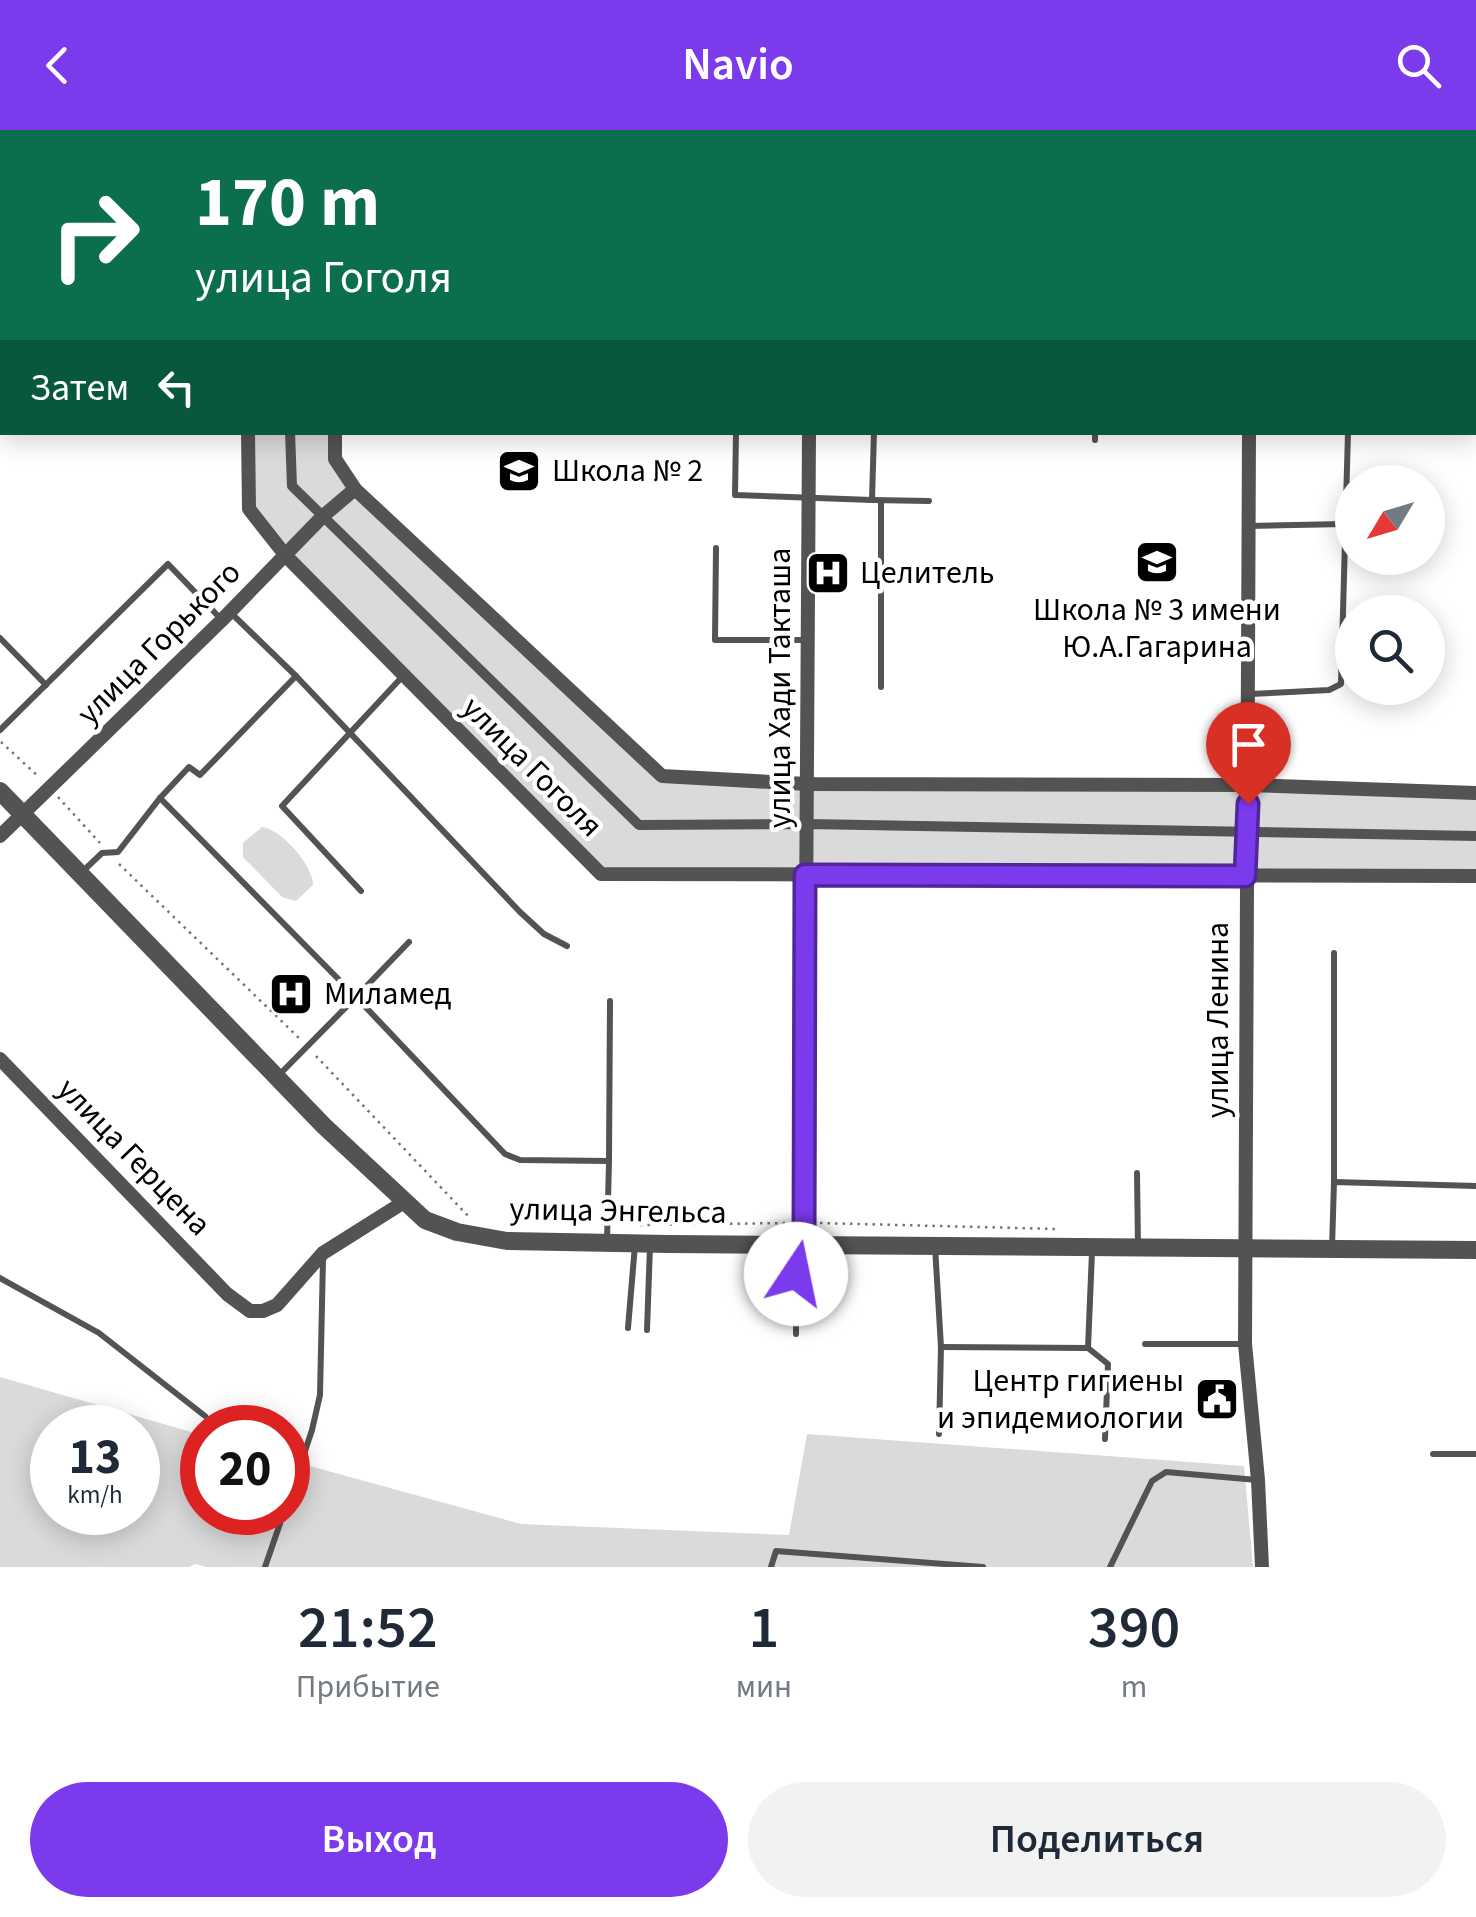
<!DOCTYPE html>
<html lang="ru">
<meta charset="utf-8">
<style>
:root{--surface:#fff;--page:#f2f2f3;--text:#1f2937;--muted:#747a83;--accent:#7c3aed}
body{margin:0;font-family:"Source Sans 3",sans-serif;background:var(--page);color:var(--text);height:100vh;display:flex;flex-direction:column;font-size:38px;white-space:nowrap}
*{box-sizing:border-box;margin:0}
p{font-size:32px;color:var(--muted)}
.icon{flex:none;width:55px;height:55px;fill:none;stroke:currentColor;stroke-width:2;stroke-linecap:round;stroke-linejoin:round}
.map{position:relative;height:1437px;overflow:hidden}
.side{display:flex;flex-direction:column;background:var(--surface);flex:1}
.side>*{flex:none}
.guide{position:absolute;left:0px;top:0px;width:1478px;height:305px;box-shadow:0 5px 25px #0003;background:#0b6e4f;color:#fff;overflow:hidden}
.needle{width:65px;rotate:232deg}
.fabs{position:absolute;left:1335px;top:335px;display:grid;gap:20px}
.fabs a{display:grid;place-items:center;width:110px;height:110px;border-radius:50%;background:var(--surface);box-shadow:0 5px 25px #0003;font-size:50px}
.speed{position:absolute;left:30px;top:1275px;display:flex;gap:20px;font-size:50px;font-weight:700;text-align:center}
.speed>*{display:grid;place-content:center;width:130px;height:130px;border-radius:50%;background:var(--surface);box-shadow:0 5px 25px #0003;line-height:1}
.speed small{font-size:25px;font-weight:400}
.speed .limit{border:15px solid #d22;background:#fff;color:#111}
.pin{position:absolute;display:grid;place-items:center;width:85px;height:85px;color:#fff;margin:-102px -42px;border-radius:50% 50% 50% 0;rotate:-45deg;box-shadow:0 0 10px #0007}
.pin .icon{rotate:45deg}
.me{position:absolute;width:110px;margin:-55px;rotate:11deg;stroke-linejoin:round;filter:drop-shadow(0 0 8px #0008)}
.turn{display:flex;align-items:center;gap:35px;height:210px;padding:0 30px;font-size:45px}
.turn .icon{width:130px;height:130px;stroke-width:2.5}
.turn b{display:block;font-size:70px;line-height:85px}
.then{display:flex;align-items:center;height:95px;padding:0 30px;background:#0003;gap:20px;font-size:38px}
.eta{display:flex;justify-content:space-evenly;align-items:center;height:170px;text-align:center}
.eta b{font-size:60px;font-weight:600;line-height:70px}
.action{display:flex;gap:20px;margin-top:auto;padding:20px 30px}
.action a{flex:1;height:115px;border-radius:60px;background:var(--accent);color:#fff;font-size:40px;font-weight:600;line-height:115px;text-align:center}
.action a+a{background:var(--page);color:var(--text)}
header{display:flex;justify-content:space-between;align-items:center;height:130px;padding:0 30px;background:var(--accent);color:#fff;font-size:45px;font-weight:600}
.map>svg:first-child{display:block}
.green{fill:#dadada;fill-rule:evenodd}
.lines{fill:none;stroke-linecap:round;stroke-linejoin:round}
.path{stroke:#757575;stroke-width:2.5;stroke-dasharray:2.5 5;stroke-linecap:butt}
.service{stroke:#535353;stroke-width:6}
.pedestrian{stroke:#535353;stroke-width:10}
.minor{stroke:#535353;stroke-width:14}
.tertiary{stroke:#535353;stroke-width:18}
.route-casing{stroke:#51269a;stroke-width:25}
.route{stroke:#7c3aed;stroke-width:18}
.labels{text-anchor:middle;dominant-baseline:central;stroke-width:9;stroke-linejoin:round;paint-order:stroke}
.poi-label{font-size:32px;fill:#000;stroke:#fff;text-anchor:start}
.street-label{font-size:32px;fill:#000;stroke:#fff}
</style>
<header><svg class="icon" aria-label="back" viewBox="0 0 24 24"><path d="M15 5l-7 7 7 7"/></svg>Navio<svg class="icon" aria-label="search" viewBox="0 0 24 24"><circle cx="10" cy="10" r="6"/><path d="M15 15l6 6"/></svg></header>
<div class="map">
<svg width="1476" height="1437" viewBox="0 0 1476 1437">
<rect width="100%" height="100%" fill="#fff"/>
<g class="green">
<path d="M248,303H335V329L355,359L663,646L1476,663V746L601,744L249,379Z"/>
<path d="M262,697C281,699 313,735 313,755L296,771L282,767L243,727V713Z"/>
<path d="M0,1247L202,1305V1382H288V1330L521,1394L789,1405L807,1304L1244,1336L1253,1437H206L195,1434L189,1437H0ZM52,1298H138V1382H52Z"/>
</g>
<g class="lines">
<g class="path">
<path d="M888,0V2"/>
<path d="M1147,0L1148,2"/>
<path d="M1227,0L1229,2"/>
<path d="M830,2V0"/>
<path d="M951,2V0"/>
<path d="M1057,2V0"/>
<path d="M1,612L39,647"/>
<path d="M58,667L100,713"/>
<path d="M119,734L300,909"/>
<path d="M316,926L469,1087"/>
<path d="M820,1093L1057,1099"/>
<path d="M640,1095L787,1093"/>
</g>
<g class="service">
<path d="M1475,182H1476"/>
<path d="M736,302L735,365L872,370L874,302"/>
<path d="M1095,302V310"/>
<path d="M872,370L929,371"/>
<path d="M1249,396L1345,394"/>
<path d="M716,418L715,510H806"/>
<path d="M0,508L46,555"/>
<path d="M296,546L520,782L544,804L567,816"/>
<path d="M881,557V371"/>
<path d="M1250,564L1329,560L1341,554L1348,302"/>
<path d="M0,600L168,434L221,489"/>
<path d="M160,668L189,637L200,645L296,546L230,482"/>
<path d="M82,742L102,723L118,722L160,668L356,867L278,946"/>
<path d="M361,761L282,676L402,547"/>
<path d="M409,812L356,867L505,1024L520,1030L609,1031L607,1111"/>
<path d="M609,1031L610,871"/>
<path d="M1137,1043L1138,1117"/>
<path d="M1334,1052V823"/>
<path d="M935,1116L941,1217L939,1304"/>
<path d="M1332,1118L1334,1052L1476,1056"/>
<path d="M0,1148L99,1203L205,1286"/>
<path d="M628,1198L635,1115"/>
<path d="M647,1200L650,1116"/>
<path d="M796,1204V1115"/>
<path d="M1145,1214H1244"/>
<path d="M941,1217L1088,1218L1092,1122"/>
<path d="M1088,1218L1108,1234L1105,1309"/>
<path d="M1433,1324H1476"/>
<path d="M288,1372L312,1300L320,1265L323,1129"/>
<path d="M265,1437L284,1382"/>
<path d="M771,1437L776,1421L983,1437"/>
<path d="M1110,1437L1152,1351L1166,1342L1257,1350"/>
</g>
<g class="pedestrian">
<path d="M293,2V0"/>
<path d="M290,302L292,356L639,695L808,694L1476,706"/>
</g>
<g class="minor">
<path d="M334,0V2"/>
<path d="M1248,0L1249,2"/>
<path d="M248,2V0"/>
<path d="M809,2V0"/>
<path d="M0,60H2"/>
<path d="M1475,89H1476"/>
<path d="M0,98H2"/>
<path d="M248,302L249,379L286,426L601,744L1476,746"/>
<path d="M335,302V329L355,359L662,646L807,654L1249,655L1476,663"/>
<path d="M1249,302L1245,1214L1258,1350L1262,1437"/>
<path d="M0,706L222,490L322,387L355,359"/>
<path d="M0,929L227,1164L250,1181H263L277,1175L323,1123L404,1072"/>
<path d="M804,1114L809,302"/>
</g>
<path class="tertiary" d="M0,661L324,996L425,1090L457,1102L507,1111L669,1114L1476,1120"/>
</g>
<g class="lines">
<g class="route-casing">
<path id="route" d="M796,1144V1114H804L805,745L1245,746L1248,674"/>
</g>
<use href="#route" class="route"/>
</g>
<defs>
<g id="school-square" transform="scale(2.25)"><rect x="-9" y="-9" width="18" height="18" rx="4" fill="#000" stroke="#fff"/><path d="M0-5L7-2L0 1L-7-2ZM-4 1L0 2.5L4 1V4Q0 6-4 4Z" fill="#fff"/></g>
<g id="hospital-square" transform="scale(2.25)"><rect x="-9" y="-9" width="18" height="18" rx="4" fill="#000" stroke="#fff"/><path d="M-5-5h3v3.5h4V-5h3V5h-3V1.5h-4V5h-3Z" fill="#fff"/></g>
<g id="civic-square" transform="scale(2.25)"><rect x="-9" y="-9" width="18" height="18" rx="4" fill="#000" stroke="#fff"/><path d="M-.6-6.5H3V-4.5H.6V-3L4-1V1h2V6H-6V1h2V-1L-.6-3ZM-1.2 2.5V6h2.4V2.5Z" fill="#fff"/></g>
</defs>
<g fill-rule="evenodd">
<use href="#school-square" x="519" y="341"/>
<use href="#school-square" x="1157" y="432"/>
<use href="#hospital-square" x="828" y="443"/>
<use href="#hospital-square" x="291" y="864"/>
<use href="#civic-square" x="1217" y="1269"/>
</g>
<g class="labels">
<g class="poi-label">
<text x="552" y="341">Школа № 2</text>
<text x="860" y="443">Целитель</text>
<text x="1157" y="480" text-anchor="middle">Школа № 3 имени<tspan x="1157" dy="37">Ю.А.Гагарина</tspan></text>
<text x="324" y="864">Миламед</text>
<text x="1184" y="1251" text-anchor="end">Центр гигиены<tspan x="1184" dy="37">и эпидемиологии</tspan></text>
</g>
<g class="street-label">
<text transform="translate(159 513) rotate(-45)">улица Горького</text>
<text transform="translate(780 558) rotate(-90)">улица Хади Такташа</text>
<text transform="translate(532 637) rotate(45)">улица Гоголя</text>
<text transform="translate(1218 890) rotate(-90)">улица Ленина</text>
<text transform="translate(134 1027) rotate(46)">улица Герцена</text>
<text transform="translate(618 1081) rotate(1)">улица Энгельса</text>
</g>
</g>
</svg>
<div class="fabs">
<a><svg class="needle" viewBox="-14 -14 28 28"><path d="M0-13l5 13h-10z" fill="#e53935"/><path d="M0 13l5-13h-10z" fill="#747a83"/></svg></a>
<a><svg class="icon" aria-label="search" viewBox="0 0 24 24"><circle cx="10" cy="10" r="6"/><path d="M15 15l6 6"/></svg></a>
</div>
<div class="speed"><div>13<small>km/h</small></div><div class="limit">20</div></div>
<div class="pin" style="left:1248px;top:674px;background:#d93025"><svg class="icon" aria-label="arrive" viewBox="0 0 24 24"><path d="M6 21V4h12l-3 4 3 4H6"/></svg></div>
<svg class="me" style="left:796px;top:1144px" viewBox="-20 -20 40 40"><circle r="19" fill="#fff"/><path d="M0-13L10 11 0 6-10 11z" fill="#7c3aed"/></svg>
<div class="guide">
<div class="turn"><svg class="icon" aria-label="right" viewBox="0 0 24 24"><path d="M7 20v-9h11M14 6l5 5-5 5"/></svg><div><b>170 m</b>улица Гоголя</div></div>
<div class="then">Затем<svg class="icon" aria-label="left" viewBox="0 0 24 24"><path d="M17 20v-9H6M10 6l-5 5 5 5"/></svg></div>
</div>
</div>
<section class="side">
<div class="eta">
<div><b>21:52</b><p>Прибытие</p></div>
<div><b>1</b><p>мин</p></div>
<div><b>390</b><p>m</p></div>
</div>
<div class="action"><a>Выход</a><a>Поделиться</a></div>
</section>
